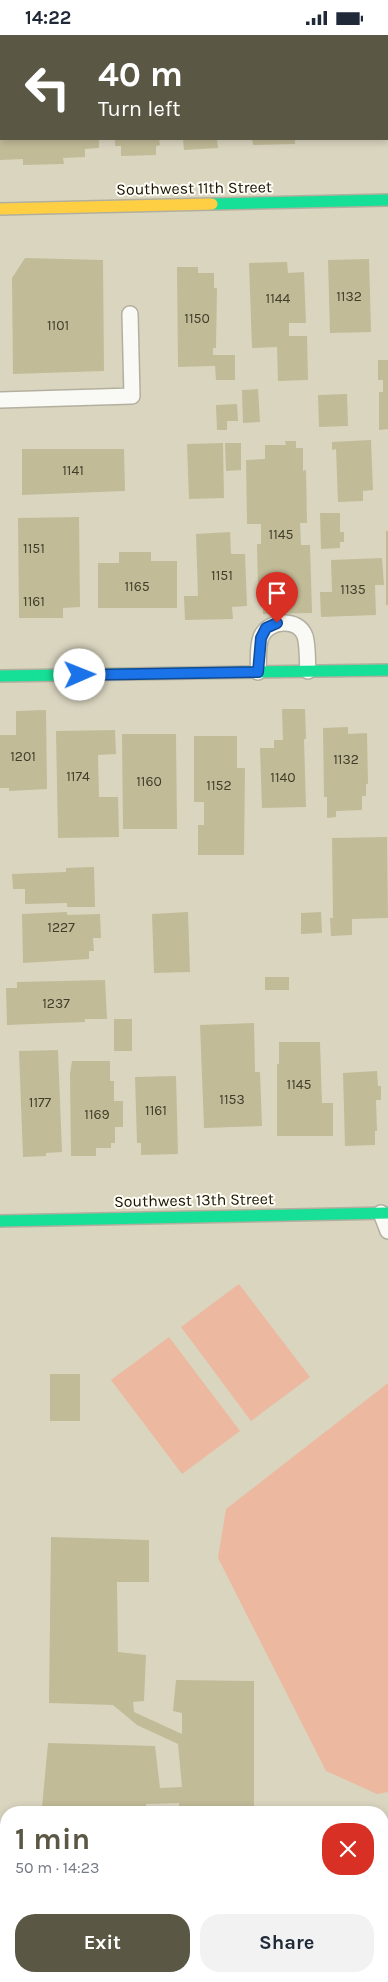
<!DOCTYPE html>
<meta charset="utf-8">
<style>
:root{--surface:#fff;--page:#f2f2f3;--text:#1f2937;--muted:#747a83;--accent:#5b5745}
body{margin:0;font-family:Karla,sans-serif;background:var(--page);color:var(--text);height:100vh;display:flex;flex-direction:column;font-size:19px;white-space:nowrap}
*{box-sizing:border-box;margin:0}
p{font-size:16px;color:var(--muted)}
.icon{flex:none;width:28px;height:28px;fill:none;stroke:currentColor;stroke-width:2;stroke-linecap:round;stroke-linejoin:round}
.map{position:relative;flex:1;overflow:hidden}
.panel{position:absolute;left:0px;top:1771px;width:389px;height:176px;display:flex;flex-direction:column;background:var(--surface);border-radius:20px 20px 0 0;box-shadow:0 2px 8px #0003}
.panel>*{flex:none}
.guide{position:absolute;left:0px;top:0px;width:389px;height:105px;box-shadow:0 2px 8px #0003;background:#5b5745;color:#fff;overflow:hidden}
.pin{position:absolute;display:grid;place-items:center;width:42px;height:42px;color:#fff;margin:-51px -21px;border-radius:50% 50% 50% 0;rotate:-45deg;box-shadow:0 0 5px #0007}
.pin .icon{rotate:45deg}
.me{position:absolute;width:55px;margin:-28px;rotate:89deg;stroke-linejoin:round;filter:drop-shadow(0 0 4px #0008)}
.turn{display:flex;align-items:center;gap:18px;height:105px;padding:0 15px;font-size:22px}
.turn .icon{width:65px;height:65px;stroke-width:2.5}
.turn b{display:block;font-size:35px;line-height:42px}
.round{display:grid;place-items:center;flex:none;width:52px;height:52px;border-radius:20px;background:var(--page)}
.overview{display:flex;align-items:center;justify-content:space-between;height:85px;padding:0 15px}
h1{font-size:30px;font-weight:700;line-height:38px;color:var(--accent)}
.primary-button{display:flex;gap:10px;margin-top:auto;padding:10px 15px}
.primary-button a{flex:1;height:58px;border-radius:20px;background:var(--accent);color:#fff;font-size:20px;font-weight:700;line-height:58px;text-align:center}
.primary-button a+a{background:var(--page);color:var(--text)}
.status{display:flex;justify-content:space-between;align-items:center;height:35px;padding:0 25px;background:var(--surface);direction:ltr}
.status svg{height:14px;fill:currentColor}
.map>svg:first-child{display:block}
.green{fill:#ecb8a0}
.building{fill:#c2bb98}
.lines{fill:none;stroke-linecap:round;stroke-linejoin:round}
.lane-casing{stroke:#b3af9e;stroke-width:18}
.street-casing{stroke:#b3af9e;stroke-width:30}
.fast-casing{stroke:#b3af9e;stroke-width:14}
.slow-casing{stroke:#b3af9e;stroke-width:14}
.lane{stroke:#f9f9f5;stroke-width:15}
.street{stroke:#f9f9f5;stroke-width:28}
.fast{stroke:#16e098;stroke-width:11}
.slow{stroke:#ffcf43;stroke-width:11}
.route-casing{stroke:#114b97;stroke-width:12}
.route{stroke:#1a73e8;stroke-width:9}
.labels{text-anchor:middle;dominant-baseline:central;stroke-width:4;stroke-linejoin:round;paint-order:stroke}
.number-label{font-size:14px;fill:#413d29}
.street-label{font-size:16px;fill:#161304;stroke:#fffdf5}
</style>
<div class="status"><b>14:22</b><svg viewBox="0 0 49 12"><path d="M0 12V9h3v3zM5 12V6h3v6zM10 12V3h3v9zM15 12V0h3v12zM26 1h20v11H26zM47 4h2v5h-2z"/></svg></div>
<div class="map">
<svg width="388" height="1947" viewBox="0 0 388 1947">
<rect width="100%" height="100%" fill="#dad5bf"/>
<g class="green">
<path d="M239,1249L310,1342L251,1386L181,1292Z"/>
<path d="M169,1302L240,1396L182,1439L111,1345Z"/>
<path d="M388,1348V1757L377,1759L326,1736L218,1523L226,1474Z"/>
</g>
<g class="building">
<path d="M0,104H99V113L85,114V122L63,123L64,129L23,130V124L0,125Z"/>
<path d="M115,104H159L160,110L156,111V120L121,121V111H115Z"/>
<path d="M183,104H217L218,113L184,115Z"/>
<path d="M252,104H295V109L253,110Z"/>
<path d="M25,223L103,225L104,336L13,339L12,243Z"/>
<path d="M369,224L371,297L330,298L328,225Z"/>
<path d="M287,227L288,238L304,237L306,288H289V301H307L308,345L278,346L277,312L252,313L249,228Z"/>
<path d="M177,232H198V238H214V253H217L216,313H213V320H235V345H216L215,331L178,332Z"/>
<path d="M378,325H388V394L379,395V357H383V345H378Z"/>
<path d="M258,354L260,387L243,388L242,355Z"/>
<path d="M347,359L348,391L319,392L318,360Z"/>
<path d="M237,369L238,386H227V395H217L216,370Z"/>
<path d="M371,405L373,455L363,456V466L338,467L336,414L332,415V407Z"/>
<path d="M285,406H296V413H303V436L306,435L307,488H300L301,510H310L312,578L263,579V553H258L257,509H261V489H247L246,425L265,424V410H286Z"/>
<path d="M223,408L224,463L189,464L187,409Z"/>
<path d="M225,408H241V435L226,436Z"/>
<path d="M22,414H124L125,456L22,460Z"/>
<path d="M320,478H340V497H344V507H340V513L321,514Z"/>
<path d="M79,482L80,572L63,573V583H19L18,483Z"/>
<rect x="386" y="496" width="2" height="74"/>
<path d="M230,497L231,519H245L247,571L232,572L233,584L185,585L184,561H198L196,499Z"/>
<path d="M119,517H151V526H177V573H98V528H119Z"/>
<path d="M382,523L384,550H375L376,580L321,582L320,557H332L331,525Z"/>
<path d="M282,674H305L306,704H304L306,772L262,773L260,713H274V705H283Z"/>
<path d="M46,675L47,754L9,756V753H0V700H16V676Z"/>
<path d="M348,692V699L367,698L368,749H366V761H362V775L336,776V782L327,783V762H324L323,693Z"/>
<path d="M115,695L116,719L98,720L99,762H118L119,802L58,803L56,696Z"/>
<path d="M122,699H176L177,794H123Z"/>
<path d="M194,701H237V733H245L244,820H198V790H204V767H194Z"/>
<path d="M387,802L388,883L352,884V900L331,901L330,883H333L332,803Z"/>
<path d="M94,832L95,872H67V868L25,869V854H13L12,839L66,837V833Z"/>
<path d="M67,877V880L100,879L101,903H93L94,916H89V924L23,928L22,879Z"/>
<path d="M188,877L190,937L154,938L152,879Z"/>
<path d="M321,877L322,898L301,899V878Z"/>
<rect x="265" y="942" width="24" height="13"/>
<path d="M105,945L107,984H85V987L7,990L6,953H17V947Z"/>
<rect x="114" y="984" width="18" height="32"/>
<path d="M254,988L255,1037H260L262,1091L204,1093L200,990Z"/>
<path d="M279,1007H320L322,1068H333V1101H277V1029H279Z"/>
<path d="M58,1015L62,1117L46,1118V1121L23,1122L19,1016Z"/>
<path d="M72,1026H110V1046H114V1066H123V1092H115V1108H111V1113H96V1121H71L70,1039Z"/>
<path d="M377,1036L378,1051H381V1065H376L377,1096H375V1110L345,1111L343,1038Z"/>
<path d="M176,1041L178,1119L141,1120V1108H137L135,1042Z"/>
<rect x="50" y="1339" width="30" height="47"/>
<path d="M51,1502L149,1505V1547H117L118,1617L146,1620L144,1666L133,1667L134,1677L182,1699V1678L173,1676L176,1645L254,1646V1778H179V1768L146,1769V1778H65L66,1772H42L48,1708L155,1711L160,1753L182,1752L178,1709L137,1690L113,1670L49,1668Z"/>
<path d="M68,1941H127V1943L110,1944V1947H68Z"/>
</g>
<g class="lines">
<g class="lane-casing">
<g id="lane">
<path d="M0,365L132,361L130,279"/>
<path d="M258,637C259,626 257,612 261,602C268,585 298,582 305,601C308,611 307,625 308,636"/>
<path d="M381,1178L388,1196"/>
</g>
</g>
<g class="street-casing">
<g id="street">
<path d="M382,1872L388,1868"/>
<path d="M283,1947L290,1941"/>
</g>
</g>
<g class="fast-casing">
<g id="fast">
<path d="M212,169L388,165"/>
<path d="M0,641L388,635"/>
<path d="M0,1186L388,1178"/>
</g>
</g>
<g class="slow-casing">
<path id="slow" d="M0,174L212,169"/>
</g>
<use href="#lane" class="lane"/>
<use href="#street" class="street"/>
<use href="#fast" class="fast"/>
<use href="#slow" class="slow"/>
</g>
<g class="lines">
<g class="route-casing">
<path id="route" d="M80,640L258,637L261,603L266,593L277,588"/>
</g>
<use href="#route" class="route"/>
</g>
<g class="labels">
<g class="number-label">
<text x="349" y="261">1132</text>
<text x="278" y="263">1144</text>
<text x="197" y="283">1150</text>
<text x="58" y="290">1101</text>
<text x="73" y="435">1141</text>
<text x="281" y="499">1145</text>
<text x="34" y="513">1151</text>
<text x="222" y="540">1151</text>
<text x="137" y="551">1165</text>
<text x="353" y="554">1135</text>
<text x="34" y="566">1161</text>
<text x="23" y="721">1201</text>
<text x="346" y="724">1132</text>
<text x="78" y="741">1174</text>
<text x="283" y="742">1140</text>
<text x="149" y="746">1160</text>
<text x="219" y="750">1152</text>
<text x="61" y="892">1227</text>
<text x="56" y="968">1237</text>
<text x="299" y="1049">1145</text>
<text x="232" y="1064">1153</text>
<text x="40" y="1067">1177</text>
<text x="156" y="1075">1161</text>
<text x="97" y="1079">1169</text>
</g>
<g class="street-label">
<text transform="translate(194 153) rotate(-1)">Southwest 11th Street</text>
<text transform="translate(194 1165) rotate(-1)">Southwest 13th Street</text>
</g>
</g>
</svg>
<div class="pin" style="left:277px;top:588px;background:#d93025"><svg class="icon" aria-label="arrive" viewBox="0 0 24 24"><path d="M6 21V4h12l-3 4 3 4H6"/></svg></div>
<svg class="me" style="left:80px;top:640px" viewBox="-20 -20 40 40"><circle r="19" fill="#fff"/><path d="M0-13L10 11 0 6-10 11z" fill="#1a73e8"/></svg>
<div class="guide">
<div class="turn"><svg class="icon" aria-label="left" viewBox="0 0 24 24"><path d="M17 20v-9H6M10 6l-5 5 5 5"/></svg><div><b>40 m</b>Turn left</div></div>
</div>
<section class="panel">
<div class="overview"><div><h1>1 min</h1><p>50 m · 14:23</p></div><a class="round" style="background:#d93025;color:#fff"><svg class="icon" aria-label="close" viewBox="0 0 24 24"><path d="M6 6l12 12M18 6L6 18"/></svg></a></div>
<div class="primary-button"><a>Exit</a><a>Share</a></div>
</section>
</div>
